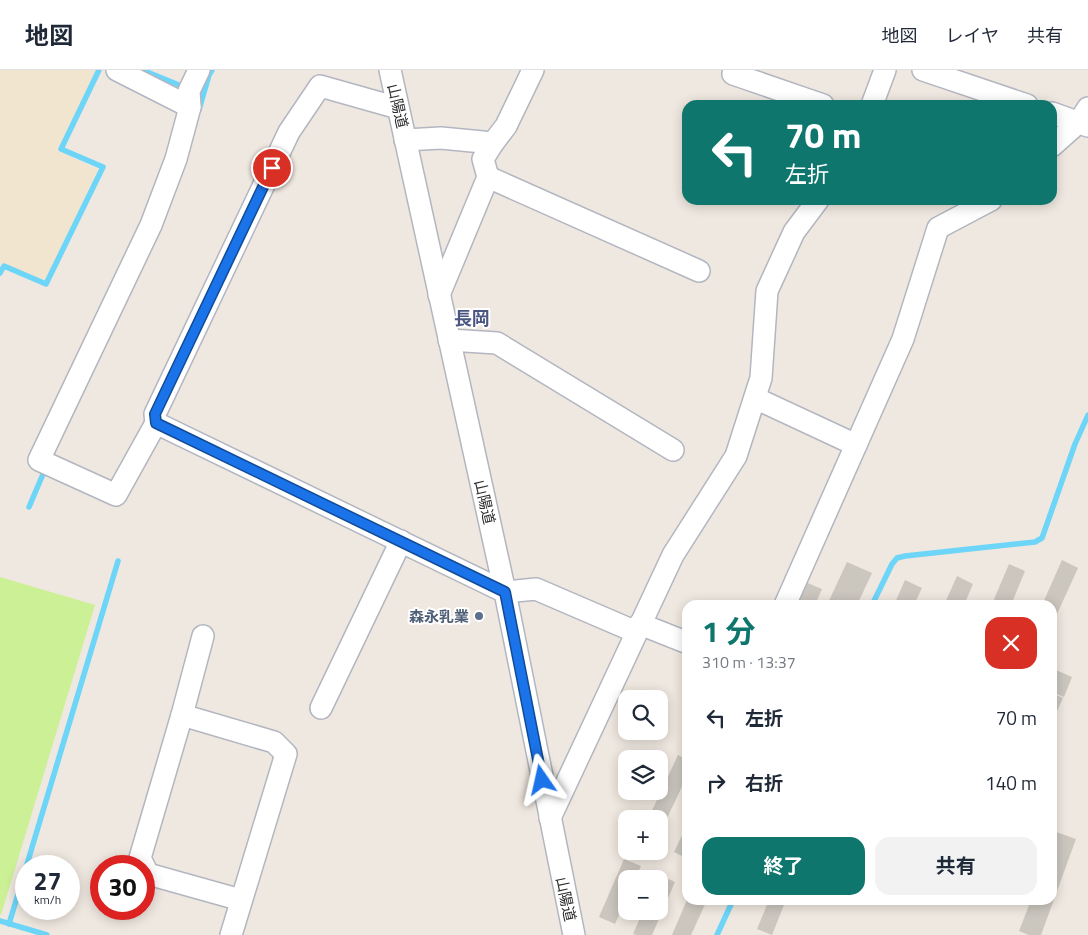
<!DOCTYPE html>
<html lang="ja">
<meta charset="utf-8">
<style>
:root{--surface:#fff;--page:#f2f2f3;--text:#1f2937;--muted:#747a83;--line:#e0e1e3;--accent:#0f766e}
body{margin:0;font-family:"Titillium Web","Noto Sans JP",sans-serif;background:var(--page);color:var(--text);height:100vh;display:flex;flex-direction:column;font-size:19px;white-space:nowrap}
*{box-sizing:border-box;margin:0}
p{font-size:16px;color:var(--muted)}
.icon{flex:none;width:28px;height:28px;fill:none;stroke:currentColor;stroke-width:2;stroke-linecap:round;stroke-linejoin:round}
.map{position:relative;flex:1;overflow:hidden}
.drawer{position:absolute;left:682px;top:530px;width:375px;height:305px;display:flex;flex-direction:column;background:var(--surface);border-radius:15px;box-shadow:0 2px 12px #0003}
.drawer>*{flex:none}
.top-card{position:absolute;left:682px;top:30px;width:375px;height:105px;border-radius:15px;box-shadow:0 2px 12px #0003;background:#0f766e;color:#fff;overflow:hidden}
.controls{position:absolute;left:618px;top:620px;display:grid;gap:10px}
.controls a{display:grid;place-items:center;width:50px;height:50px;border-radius:10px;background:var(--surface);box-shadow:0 2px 12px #0003;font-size:25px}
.speed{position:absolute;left:15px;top:785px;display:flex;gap:10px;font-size:25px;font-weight:700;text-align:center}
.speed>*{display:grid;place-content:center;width:65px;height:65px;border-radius:50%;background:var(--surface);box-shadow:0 2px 12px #0003;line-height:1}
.speed small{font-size:12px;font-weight:400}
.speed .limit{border:8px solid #d22;background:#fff;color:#111}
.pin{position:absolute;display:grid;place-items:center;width:42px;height:42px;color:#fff;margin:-21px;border:2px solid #fff;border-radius:50%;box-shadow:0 1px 5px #0007}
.me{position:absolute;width:55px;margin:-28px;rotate:349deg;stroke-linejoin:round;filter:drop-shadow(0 0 4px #0008)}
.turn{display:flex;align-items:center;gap:18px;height:105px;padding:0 20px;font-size:22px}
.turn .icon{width:65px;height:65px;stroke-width:2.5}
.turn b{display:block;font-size:35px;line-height:42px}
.round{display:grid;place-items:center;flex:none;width:52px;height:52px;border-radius:15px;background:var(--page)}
.head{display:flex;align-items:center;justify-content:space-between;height:85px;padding:0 20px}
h1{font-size:30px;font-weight:700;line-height:38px;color:var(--accent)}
.cta{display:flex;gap:10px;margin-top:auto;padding:10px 20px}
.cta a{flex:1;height:58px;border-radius:15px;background:var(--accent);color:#fff;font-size:20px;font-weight:700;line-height:58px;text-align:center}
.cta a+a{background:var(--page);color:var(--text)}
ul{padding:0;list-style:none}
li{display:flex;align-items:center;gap:15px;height:65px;padding:0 20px}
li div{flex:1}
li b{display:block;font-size:19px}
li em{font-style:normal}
header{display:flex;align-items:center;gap:30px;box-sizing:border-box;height:70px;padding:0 25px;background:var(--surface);border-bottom:1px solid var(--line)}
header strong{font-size:24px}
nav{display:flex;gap:28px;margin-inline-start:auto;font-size:18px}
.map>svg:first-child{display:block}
.education{fill:#f1e5cf}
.pitch{fill:#cbf095}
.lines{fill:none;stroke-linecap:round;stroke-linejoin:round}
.stream{stroke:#6dd5f7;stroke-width:5.5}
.building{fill:#cbc6be}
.street-casing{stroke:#b3b6c1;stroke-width:24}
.street{stroke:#fff;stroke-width:21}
.route-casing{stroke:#114b97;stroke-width:12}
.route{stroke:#1a73e8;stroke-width:9}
.service-dot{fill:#5c6f8a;stroke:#fff;stroke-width:2}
.labels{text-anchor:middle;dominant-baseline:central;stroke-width:4;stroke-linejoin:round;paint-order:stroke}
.street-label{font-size:15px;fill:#2d2d2d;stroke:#fff}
.service-label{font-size:15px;font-weight:bold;fill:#4e5e75;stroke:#fff;text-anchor:end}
.quarter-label{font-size:18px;font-weight:bold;fill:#4a5582;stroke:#fff}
</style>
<header>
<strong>地図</strong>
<nav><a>地図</a><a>レイヤ</a><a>共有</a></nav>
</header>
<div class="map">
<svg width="1088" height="865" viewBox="0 0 1088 865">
<rect width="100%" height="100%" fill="#efe8e0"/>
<path class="education" d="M0,0H96L57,80L98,100L45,210L2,193L0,196Z"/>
<path class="pitch" d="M0,507L95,535L1,845L0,844Z"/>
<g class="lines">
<g class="stream">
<path d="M142,0L179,15"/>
<path d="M199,40L209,5L212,0"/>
<path d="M0,203L4,196L46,214L103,97L61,79L99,0"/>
<path d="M29,437L46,397"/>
<path d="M872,535L892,494L897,488L905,486L1035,472L1042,468L1075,374L1088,345"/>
<path d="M0,851L47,865"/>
<path d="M9,854L118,491"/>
<path d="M717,865L733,830"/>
</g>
</g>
<g class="building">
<path d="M1062,490L1078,498L1052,555V535H1042Z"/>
<path d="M847,492L872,503L857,535H827Z"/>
<path d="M1009,494L1025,501L1011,535H994L992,534Z"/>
<path d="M957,506L973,514L964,535H944Z"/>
<path d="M905,510L922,518L914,535H894Z"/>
<path d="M805,512L822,519L815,535H794Z"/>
<path d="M1056,600L1072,607L1064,627L1052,622V609Z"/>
<path d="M1052,623L1063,628L1052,652Z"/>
<path d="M678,685L688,690V704L659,765V749H648Z"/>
<path d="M688,753V789L674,782Z"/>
<path d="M1056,762L1076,769L1041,865H1029L1019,861L1031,830H1052V771Z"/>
<path d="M624,789L641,796L635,809H626V829L615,854L599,847Z"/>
<path d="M659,805L675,812L652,865H636L633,864L643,841H659V809H657Z"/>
<path d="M687,830H707L691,865H672Z"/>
<path d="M769,830H786L772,865L757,859Z"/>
</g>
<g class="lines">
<g class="street-casing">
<g id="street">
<path d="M117,0L190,37"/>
<path d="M199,0L189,21L190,37L176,89L151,155L39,390L116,425L156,353L505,522L536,519L636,562"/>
<path d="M390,0L505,522L574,865"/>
<path d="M734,0L733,4L823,35"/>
<path d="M923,0L1027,35"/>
<path d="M872,35L885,0"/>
<path d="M1052,43L1088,56"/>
<path d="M405,70L441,68L493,73"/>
<path d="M1052,76L1079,52L1088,38"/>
<path d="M488,107L699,201"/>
<path d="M439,225L488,107L483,89L493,73L506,56L533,0"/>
<path d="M449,270L497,273L673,380"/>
<path d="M755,328L856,375"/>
<path d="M156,353L155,344L289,62L320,16L398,38"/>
<path d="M785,535L903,269L938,158L991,130"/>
<path d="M640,554L688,573"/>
<path d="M203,566L182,645L140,788L148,804L241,830"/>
<path d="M321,638L401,471"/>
<path d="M182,645L274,672L286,684L231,865"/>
<path d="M550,748L673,485L736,386L761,308L767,221L794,162L818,130"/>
</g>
</g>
<use href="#street" class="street"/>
</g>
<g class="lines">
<g class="route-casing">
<path id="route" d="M272,98L155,344L156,353L505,522L542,710"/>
</g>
<use href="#route" class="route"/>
</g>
<circle class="service-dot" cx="479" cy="546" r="5"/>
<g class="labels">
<g class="street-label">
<text transform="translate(398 36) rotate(77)">山陽道</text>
<text transform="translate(485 432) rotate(77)">山陽道</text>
<text transform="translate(566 829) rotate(78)">山陽道</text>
</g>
<g class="service-label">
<text x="469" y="546">森永乳業</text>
</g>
<g class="quarter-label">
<text x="472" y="248">長岡</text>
</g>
</g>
</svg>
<div class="controls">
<a><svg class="icon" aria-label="search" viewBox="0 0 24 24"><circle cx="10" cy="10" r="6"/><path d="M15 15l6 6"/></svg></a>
<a><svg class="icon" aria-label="layers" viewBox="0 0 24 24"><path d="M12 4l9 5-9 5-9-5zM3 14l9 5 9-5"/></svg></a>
<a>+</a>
<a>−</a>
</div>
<div class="speed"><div>27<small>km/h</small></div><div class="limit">30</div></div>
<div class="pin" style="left:272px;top:98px;background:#d93025"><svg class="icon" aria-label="arrive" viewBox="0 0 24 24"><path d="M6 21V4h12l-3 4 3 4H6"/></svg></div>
<svg class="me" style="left:542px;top:710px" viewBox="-20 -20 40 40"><path d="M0-17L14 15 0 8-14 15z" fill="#1a73e8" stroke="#fff" stroke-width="4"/></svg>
<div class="top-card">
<div class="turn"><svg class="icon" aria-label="left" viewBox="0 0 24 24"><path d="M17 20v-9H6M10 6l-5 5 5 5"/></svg><div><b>70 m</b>左折</div></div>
</div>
<section class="drawer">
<div class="head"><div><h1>1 分</h1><p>310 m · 13:37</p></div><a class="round" style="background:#d93025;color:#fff"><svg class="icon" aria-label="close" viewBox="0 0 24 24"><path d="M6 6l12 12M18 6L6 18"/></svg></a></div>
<ul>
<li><svg class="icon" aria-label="left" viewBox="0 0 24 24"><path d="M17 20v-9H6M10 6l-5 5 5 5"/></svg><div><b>左折</b></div><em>70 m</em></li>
<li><svg class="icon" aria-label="right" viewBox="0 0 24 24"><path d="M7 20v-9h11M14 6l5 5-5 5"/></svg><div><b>右折</b></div><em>140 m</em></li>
</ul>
<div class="cta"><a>終了</a><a>共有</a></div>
</section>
</div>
